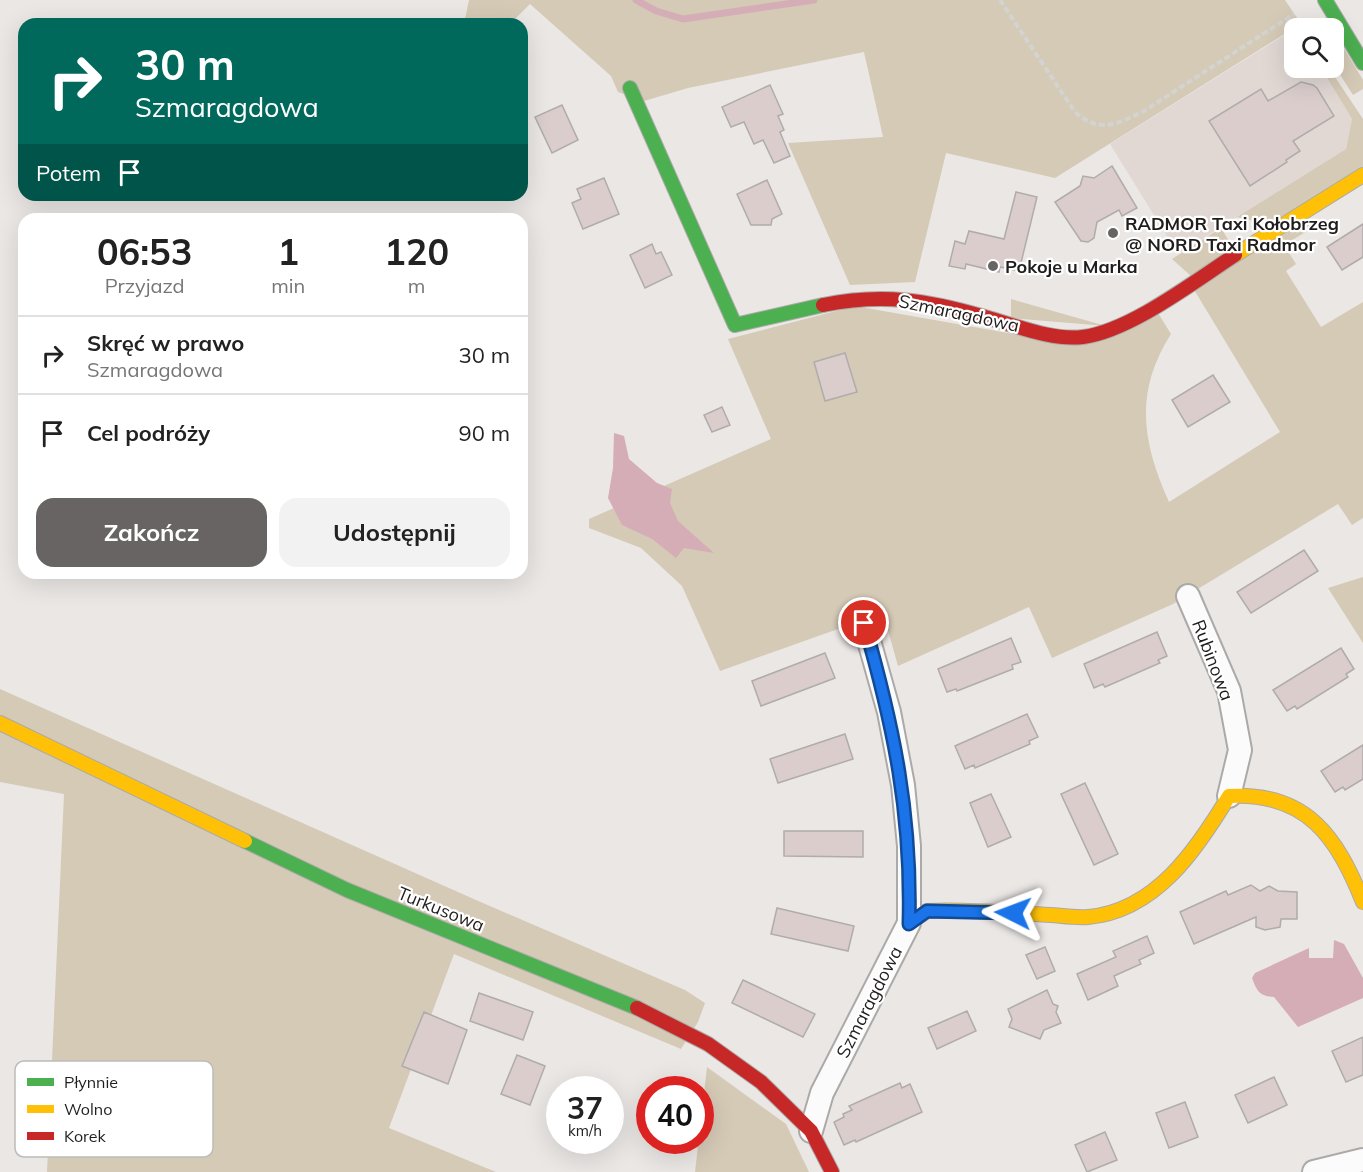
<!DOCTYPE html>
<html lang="pl">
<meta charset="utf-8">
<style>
:root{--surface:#fff;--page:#f2f2f2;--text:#222;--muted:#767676;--line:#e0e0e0;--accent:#676463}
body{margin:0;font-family:Mulish,sans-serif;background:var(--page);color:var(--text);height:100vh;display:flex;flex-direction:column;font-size:22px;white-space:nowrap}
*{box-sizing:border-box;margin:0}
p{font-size:20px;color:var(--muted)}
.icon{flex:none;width:33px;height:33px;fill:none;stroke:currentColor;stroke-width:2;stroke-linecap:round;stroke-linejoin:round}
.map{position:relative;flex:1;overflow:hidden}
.sheet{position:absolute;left:18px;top:213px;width:510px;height:366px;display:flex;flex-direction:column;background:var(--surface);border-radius:18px;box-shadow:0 6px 24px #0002}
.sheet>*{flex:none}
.banner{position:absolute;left:18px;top:18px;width:510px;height:183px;border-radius:18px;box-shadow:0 6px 24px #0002;background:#00695c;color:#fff;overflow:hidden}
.controls{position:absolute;left:1284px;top:18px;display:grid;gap:12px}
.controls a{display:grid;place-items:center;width:60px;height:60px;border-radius:12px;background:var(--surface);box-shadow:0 6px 24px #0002;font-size:30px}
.speed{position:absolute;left:546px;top:1076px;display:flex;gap:12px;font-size:30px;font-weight:700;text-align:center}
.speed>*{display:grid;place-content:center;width:78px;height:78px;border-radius:50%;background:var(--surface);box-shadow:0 6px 24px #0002;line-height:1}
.speed small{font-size:15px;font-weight:400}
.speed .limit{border:9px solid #d22;background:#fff;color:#111}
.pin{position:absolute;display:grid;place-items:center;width:51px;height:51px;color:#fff;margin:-26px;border:3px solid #fff;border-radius:50%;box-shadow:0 2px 6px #0007}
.me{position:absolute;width:66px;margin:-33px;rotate:273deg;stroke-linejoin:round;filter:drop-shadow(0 0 4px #0008)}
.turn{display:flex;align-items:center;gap:21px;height:126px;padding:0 18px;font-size:27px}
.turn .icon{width:78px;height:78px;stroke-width:2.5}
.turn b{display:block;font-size:42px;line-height:51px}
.then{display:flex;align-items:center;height:57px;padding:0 18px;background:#0003;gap:12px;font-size:22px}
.eta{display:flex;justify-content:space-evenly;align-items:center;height:102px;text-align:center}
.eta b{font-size:36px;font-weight:700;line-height:42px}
.cta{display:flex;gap:12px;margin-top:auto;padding:12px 18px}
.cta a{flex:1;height:69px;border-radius:18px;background:var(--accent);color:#fff;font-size:24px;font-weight:700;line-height:69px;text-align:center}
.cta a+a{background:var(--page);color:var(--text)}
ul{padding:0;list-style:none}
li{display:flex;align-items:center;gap:18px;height:78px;padding:0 18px;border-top:2px solid var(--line)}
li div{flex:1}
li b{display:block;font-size:22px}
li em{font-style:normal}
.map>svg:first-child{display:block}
.built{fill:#e1d8d4}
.green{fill:#d5cab6}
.water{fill:#d5adb7}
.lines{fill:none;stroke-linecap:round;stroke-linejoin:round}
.stream{stroke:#d5adb7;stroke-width:7}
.building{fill:#dacdcc;stroke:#afacab;stroke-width:1.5}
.street-casing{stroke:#acaaa8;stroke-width:26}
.fast-casing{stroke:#acaaa8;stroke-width:16}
.slow-casing{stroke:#acaaa8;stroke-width:16}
.jam-casing{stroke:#acaaa8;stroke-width:16}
.path{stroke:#d3d3d2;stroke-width:4;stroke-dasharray:6 3;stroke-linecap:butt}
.street{stroke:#fcfbfb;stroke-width:22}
.fast{stroke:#4caf50;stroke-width:14}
.slow{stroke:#ffc107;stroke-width:14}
.jam{stroke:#c62828;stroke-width:14}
.route-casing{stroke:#114b97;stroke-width:15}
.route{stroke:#1a73e8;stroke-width:10}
.poi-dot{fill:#676463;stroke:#fff;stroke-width:2}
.labels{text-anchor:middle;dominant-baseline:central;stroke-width:4.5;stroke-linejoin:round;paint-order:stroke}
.poi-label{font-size:18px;font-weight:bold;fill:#201e1d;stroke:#fff;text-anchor:start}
.street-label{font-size:18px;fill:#201e1d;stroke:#fff}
.key{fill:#fff;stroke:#bcbcbb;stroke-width:1.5}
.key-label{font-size:16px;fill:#201e1d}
</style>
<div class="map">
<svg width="1363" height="1172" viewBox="0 0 1363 1172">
<rect width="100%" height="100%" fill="#eae7e5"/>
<path class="built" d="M1294,29V68H1321L1352,119L1346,149L1178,254L1110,144Z"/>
<g class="green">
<path d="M469,0H1285L1304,28H1294L1055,178L946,153L915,282L850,285L788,143L883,137L864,52L688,88L644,101L618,92L611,76L530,4L510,24H464Z"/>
<path d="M1334,32L1363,80V89L1353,95L1334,65Z"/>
<path d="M1321,68H1329L1363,119V168L1272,225L1237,217L1346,149L1352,119Z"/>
<path d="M1308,216L1309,230L1284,245L1296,264L1286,271L1321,327L1363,302V518L1352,525L1338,504L1173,604L1052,658L1029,607L898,666L883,613L720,671L682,586L641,548L589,528V519L771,439L728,339L855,306L1048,340L1158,313L1171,334C1134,392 1142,442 1169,502L1280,432L1193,288Z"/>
<path d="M1221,228L1234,249L1191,276L1172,259Z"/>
<path d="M1011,299L1106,326L1011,318Z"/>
<path d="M1363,577V643L1328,588Z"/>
<path d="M0,689L476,900L685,990L705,1003L698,1022L681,1049L454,954L389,1128L496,1172H47L64,794L0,782Z"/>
<path d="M707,1067L786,1124L809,1172H695Z"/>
</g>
<g class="water">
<path d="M614,433L624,436L629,459L657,483L672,489L670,503L678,521L714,553L684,548L676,558L652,539L622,525L608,498L613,468Z"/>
<path d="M1334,940L1344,944L1363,978V998L1298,1027L1274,997C1259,996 1257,991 1252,978L1255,973L1309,948V958H1333Z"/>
</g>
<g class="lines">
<path class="stream" d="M636,0L656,11L683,19L814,0"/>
</g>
<g class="building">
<path d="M1301,82L1313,85L1317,88L1334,116L1293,141L1300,151L1286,160L1287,162L1250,186L1209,121L1261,89L1268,101Z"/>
<path d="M770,85L783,114L778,116L784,130L780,132L790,156L774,163L763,140L754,144L744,122L731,127L722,107Z"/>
<path d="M562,105L578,140L552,153L535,117Z"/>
<path d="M1112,166L1137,208L1122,216L1119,210L1097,222L1094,238L1088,242L1081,241L1055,202L1080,186L1083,176L1094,178Z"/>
<path d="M604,178L619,214L583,229L572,203L581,199L577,189Z"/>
<path d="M767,180L782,214L772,219L771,225H751L737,194Z"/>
<path d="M1016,192L1037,197L1019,271L1000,267L999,272L966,264L965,269L949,266L955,241L965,244L969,231L1004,239Z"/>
<path d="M1363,224V257L1342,270L1327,247Z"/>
<path d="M652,244L656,254L661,252L672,275L645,288L630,255Z"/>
<path d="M845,353L857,392L825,401L814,362Z"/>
<path d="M1213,375L1230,402L1188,427L1172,400Z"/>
<path d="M722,407L730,425L712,432L704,415Z"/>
<path d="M1304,550L1318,571L1251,613L1237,592Z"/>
<path d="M1157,632L1167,656L1158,660L1160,663L1105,687L1103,684L1094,688L1084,664Z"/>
<path d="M1011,638L1021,662L1012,665L1013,669L957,691L956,689L947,692L938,669Z"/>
<path d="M1341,648L1354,669L1346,674L1348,677L1297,709L1295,706L1287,711L1273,690Z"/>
<path d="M825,653L835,678L761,706L752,681Z"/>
<path d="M1027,714L1038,737L1029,741L1030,744L975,768L974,765L965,769L955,746Z"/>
<path d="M845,734L853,759L778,783L770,759Z"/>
<path d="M1363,745V779L1345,790L1343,787L1335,792L1321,771Z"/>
<path d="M1085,783L1118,854L1094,865L1061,794Z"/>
<path d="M991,794L1011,837L988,847L970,803Z"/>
<path d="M784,831H863V857L784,856Z"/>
<path d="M1251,885L1260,891L1269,886L1278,891L1297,892V919H1281L1280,927L1265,930L1256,927V917L1194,944L1180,912L1226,891L1228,895Z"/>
<path d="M777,908L854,926L848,951L771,934Z"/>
<path d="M1147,936L1154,953L1139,960L1141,964L1114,976L1118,986L1088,1000L1077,974L1116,957L1113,951Z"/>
<path d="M1045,947L1055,971L1037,979L1026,955Z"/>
<path d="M743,980L815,1014L803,1037L732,1003Z"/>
<path d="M1047,990L1053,1004L1058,1006L1056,1012L1061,1023L1044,1030L1040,1039L1009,1027L1012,1019L1008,1009Z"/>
<path d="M479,993L533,1012L523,1040L470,1021Z"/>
<path d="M967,1011L976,1031L937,1049L928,1028Z"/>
<path d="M424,1012L467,1030L448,1084L402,1066Z"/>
<path d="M1363,1037V1075L1346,1082L1332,1051Z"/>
<path d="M517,1055L545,1066L530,1105L501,1094Z"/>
<path d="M1274,1077L1287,1105L1248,1123L1235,1095Z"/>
<path d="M900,1083L902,1088L910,1084L922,1112L856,1142L855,1140L844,1145L834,1122L844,1117L843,1114L852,1110L849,1106Z"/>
<path d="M1185,1102L1198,1137L1169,1148L1156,1113Z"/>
<path d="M1105,1132L1117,1160L1087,1172L1075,1145Z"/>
</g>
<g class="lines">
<g class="street-casing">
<g id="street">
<path d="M1188,596L1229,691L1240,750L1229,796"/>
<path d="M811,1131L822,1093L909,923V846L903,785L889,712L864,623"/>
<path d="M1314,1172L1363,1160"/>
</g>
</g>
<g class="fast-casing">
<g id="fast">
<path d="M1325,0L1363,63"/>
<path d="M630,88L735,325L823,305"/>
<path d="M245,841L347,890L637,1008"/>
</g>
</g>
<g class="slow-casing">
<g id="slow">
<path d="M1235,255L1363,175"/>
<path d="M0,723L245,841"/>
<path d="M909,923L927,911C968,909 1010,913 1051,915C1063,916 1076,918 1088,917C1156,911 1197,849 1229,796C1307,792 1337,837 1363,902"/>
</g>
</g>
<g class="jam-casing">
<g id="jam">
<path d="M823,305C882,293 928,300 985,317C1015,325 1052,341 1083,337C1130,331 1195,281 1235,255"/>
<path d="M637,1008L708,1044L761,1082L811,1131L832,1172"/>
</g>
</g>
<path class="path" d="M1000,0L1075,112C1100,134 1117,124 1144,111L1294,14"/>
<use href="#street" class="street"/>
<use href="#fast" class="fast"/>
<use href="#slow" class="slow"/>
<use href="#jam" class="jam"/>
</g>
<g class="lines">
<g class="route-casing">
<path id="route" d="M864,623C894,727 912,815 909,924L927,911L1013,913"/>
</g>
<use href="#route" class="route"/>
</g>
<g class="poi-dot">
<circle cx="1113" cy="233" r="6"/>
<circle cx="993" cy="266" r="6"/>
</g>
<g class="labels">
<g class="poi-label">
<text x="1125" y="223">RADMOR Taxi Kołobrzeg<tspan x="1125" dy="21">@ NORD Taxi Radmor</tspan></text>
<text x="1005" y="266">Pokoje u Marka</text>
</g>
<g class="street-label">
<text transform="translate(959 313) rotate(12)">Szmaragdowa</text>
<text transform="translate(1213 660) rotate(69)">Rubinowa</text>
<text transform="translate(441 909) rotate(22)">Turkusowa</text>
<text transform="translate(869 1002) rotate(-63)">Szmaragdowa</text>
</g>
</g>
<rect x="15" y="1061" width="198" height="96" rx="9" class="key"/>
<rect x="27" y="1078" width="27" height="8" fill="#4caf50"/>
<rect x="27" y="1105" width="27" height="8" fill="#ffc107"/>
<rect x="27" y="1132" width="27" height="8" fill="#c62828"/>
<g class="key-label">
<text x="64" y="1088">Płynnie</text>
<text x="64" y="1115">Wolno</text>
<text x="64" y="1142">Korek</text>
</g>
</svg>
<div class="controls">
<a><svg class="icon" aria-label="search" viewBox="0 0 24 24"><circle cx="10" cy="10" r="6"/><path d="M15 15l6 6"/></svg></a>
</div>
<div class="speed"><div>37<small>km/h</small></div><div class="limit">40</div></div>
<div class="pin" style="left:864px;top:623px;background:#d93025"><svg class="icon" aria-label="arrive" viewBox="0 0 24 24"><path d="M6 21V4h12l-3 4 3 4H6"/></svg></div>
<svg class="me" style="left:1013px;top:913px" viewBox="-20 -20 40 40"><path d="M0-17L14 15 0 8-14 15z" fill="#1a73e8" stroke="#fff" stroke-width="4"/></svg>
<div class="banner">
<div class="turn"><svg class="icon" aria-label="right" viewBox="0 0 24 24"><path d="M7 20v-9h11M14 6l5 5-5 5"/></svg><div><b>30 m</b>Szmaragdowa</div></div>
<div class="then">Potem<svg class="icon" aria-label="arrive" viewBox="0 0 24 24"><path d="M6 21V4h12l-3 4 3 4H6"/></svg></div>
</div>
<section class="sheet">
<div class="eta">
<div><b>06:53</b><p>Przyjazd</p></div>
<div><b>1</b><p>min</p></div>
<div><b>120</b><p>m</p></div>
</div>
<ul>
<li><svg class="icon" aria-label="right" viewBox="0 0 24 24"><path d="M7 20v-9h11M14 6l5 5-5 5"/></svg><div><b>Skręć w prawo</b><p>Szmaragdowa</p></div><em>30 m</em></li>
<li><svg class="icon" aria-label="arrive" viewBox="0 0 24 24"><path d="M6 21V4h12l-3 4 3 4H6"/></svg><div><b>Cel podróży</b></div><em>90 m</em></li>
</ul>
<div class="cta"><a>Zakończ</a><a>Udostępnij</a></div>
</section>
</div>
